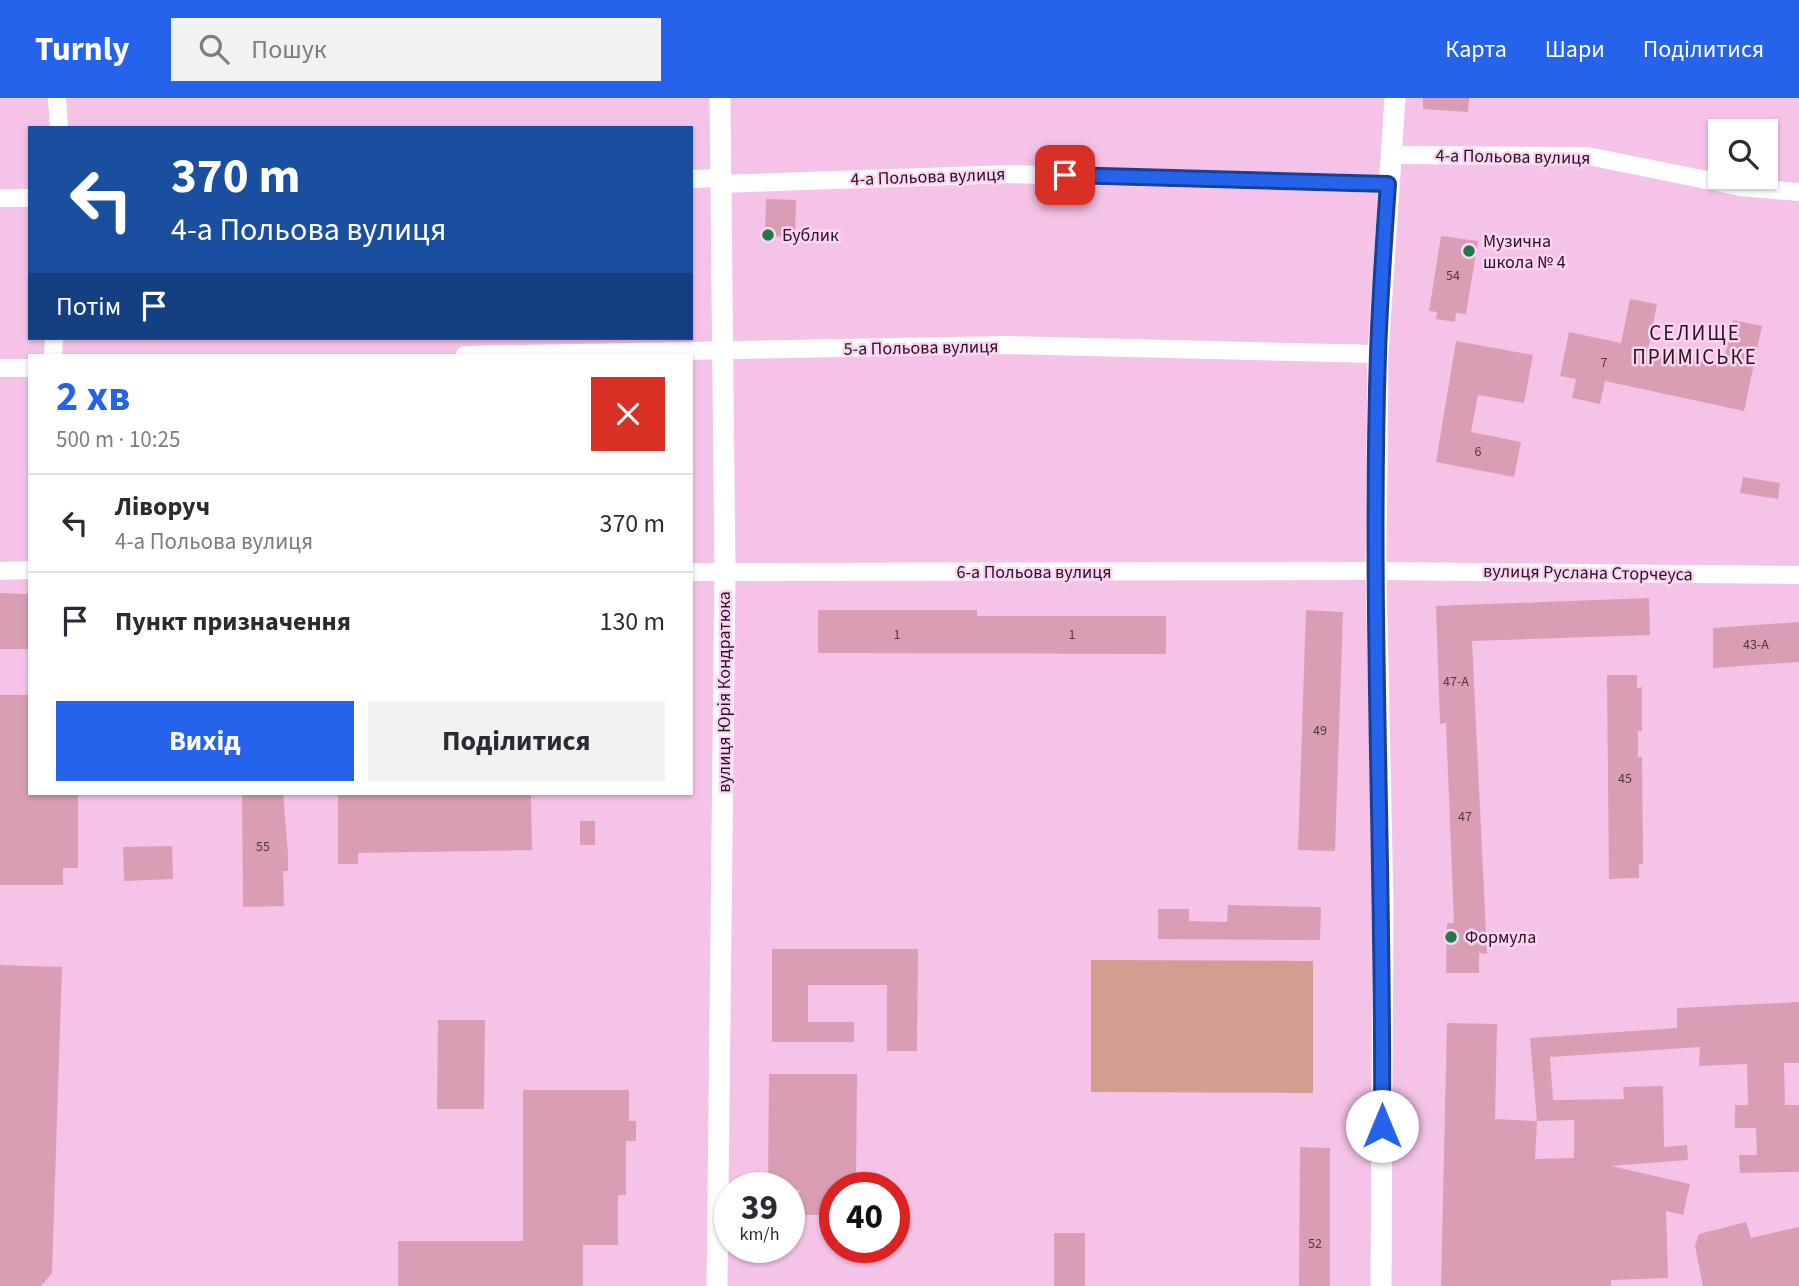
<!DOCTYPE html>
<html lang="uk">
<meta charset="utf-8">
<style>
:root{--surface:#fff;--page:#f2f2f3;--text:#2b2b33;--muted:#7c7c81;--line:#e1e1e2;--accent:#2563eb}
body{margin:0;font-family:"Source Sans 3",sans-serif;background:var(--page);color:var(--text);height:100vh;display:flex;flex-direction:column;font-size:26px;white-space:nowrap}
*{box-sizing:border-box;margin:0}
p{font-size:23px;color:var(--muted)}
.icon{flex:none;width:38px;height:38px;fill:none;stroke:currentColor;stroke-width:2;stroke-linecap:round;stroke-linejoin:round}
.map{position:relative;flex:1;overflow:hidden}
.sheet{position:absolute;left:28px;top:256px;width:665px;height:441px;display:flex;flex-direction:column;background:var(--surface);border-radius:0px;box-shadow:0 2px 5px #0004}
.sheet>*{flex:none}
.top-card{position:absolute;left:28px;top:28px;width:665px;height:214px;border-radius:0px;box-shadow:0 2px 5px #0004;background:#1a4fa0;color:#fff;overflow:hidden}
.controls{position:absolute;left:1708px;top:21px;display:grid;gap:14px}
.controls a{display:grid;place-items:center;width:70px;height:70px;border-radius:0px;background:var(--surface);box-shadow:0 2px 5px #0004;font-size:35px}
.speed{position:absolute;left:714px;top:1074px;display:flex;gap:14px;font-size:35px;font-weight:700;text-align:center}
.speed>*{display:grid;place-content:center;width:91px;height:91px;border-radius:50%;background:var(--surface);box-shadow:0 2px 5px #0004;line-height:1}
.speed small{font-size:18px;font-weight:400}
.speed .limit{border:10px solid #d22;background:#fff;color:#111}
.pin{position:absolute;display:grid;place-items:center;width:60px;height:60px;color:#fff;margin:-30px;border-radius:14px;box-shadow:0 4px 10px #0006}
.me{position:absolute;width:77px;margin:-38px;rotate:0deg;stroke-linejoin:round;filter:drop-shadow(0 0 5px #0008)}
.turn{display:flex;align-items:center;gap:24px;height:147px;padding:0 28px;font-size:32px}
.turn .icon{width:91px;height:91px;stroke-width:2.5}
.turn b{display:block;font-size:49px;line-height:60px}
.then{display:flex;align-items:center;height:66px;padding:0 28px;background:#0003;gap:14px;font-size:26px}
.round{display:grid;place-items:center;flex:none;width:74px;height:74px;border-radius:0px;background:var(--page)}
.summary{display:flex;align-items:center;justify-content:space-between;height:119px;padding:0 28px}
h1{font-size:42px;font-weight:700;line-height:52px;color:var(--accent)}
.primary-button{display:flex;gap:14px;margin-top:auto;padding:14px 28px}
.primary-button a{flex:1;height:80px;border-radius:0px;background:var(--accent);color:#fff;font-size:28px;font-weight:700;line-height:80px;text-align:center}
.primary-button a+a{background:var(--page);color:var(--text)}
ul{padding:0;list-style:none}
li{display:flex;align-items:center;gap:21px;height:98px;padding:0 28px;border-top:2px solid var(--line)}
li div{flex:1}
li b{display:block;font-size:26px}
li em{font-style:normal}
header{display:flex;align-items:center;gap:42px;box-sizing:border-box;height:98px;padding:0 35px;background:var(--accent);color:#fff}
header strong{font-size:33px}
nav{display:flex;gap:38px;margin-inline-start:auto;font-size:24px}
.search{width:490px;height:63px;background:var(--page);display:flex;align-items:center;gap:18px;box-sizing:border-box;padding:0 24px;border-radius:0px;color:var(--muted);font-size:26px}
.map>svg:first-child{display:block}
.green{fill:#d19e8f}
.building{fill:#d99eb3;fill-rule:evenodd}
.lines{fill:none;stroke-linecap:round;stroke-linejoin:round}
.minor{stroke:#fff;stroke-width:18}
.tertiary{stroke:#fff;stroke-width:21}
.route-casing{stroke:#184099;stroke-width:18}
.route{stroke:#2563eb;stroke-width:12}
.poi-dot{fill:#23794c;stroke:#fdd4f2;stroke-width:2.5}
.labels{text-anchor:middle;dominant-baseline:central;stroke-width:5;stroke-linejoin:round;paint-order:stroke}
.number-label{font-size:14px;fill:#523646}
.street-label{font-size:18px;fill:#251421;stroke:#fdd4f2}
.poi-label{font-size:18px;fill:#251421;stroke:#fdd4f2;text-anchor:start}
.quarter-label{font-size:21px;letter-spacing:2px;fill:#251421;stroke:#fdd4f2}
</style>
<header>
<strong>Turnly</strong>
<div class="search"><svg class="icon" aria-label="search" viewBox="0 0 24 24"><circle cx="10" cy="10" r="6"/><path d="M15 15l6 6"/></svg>Пошук</div>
<nav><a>Карта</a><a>Шари</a><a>Поділитися</a></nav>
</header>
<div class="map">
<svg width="1799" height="1188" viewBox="0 0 1799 1188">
<rect width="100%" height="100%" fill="#f6c3e8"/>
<path class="green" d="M1091,862L1313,863V995L1091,994Z"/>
<g class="building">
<path d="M1423,0H1469L1468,14L1423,11Z"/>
<path d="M766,101L796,102L795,139L765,138Z"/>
<path d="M1441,138L1478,143L1466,216L1456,215L1455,224L1436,221L1437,214L1429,213Z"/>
<path d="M1630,201L1657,206L1648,252L1723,268L1733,222L1762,228L1744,313L1605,283L1600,306L1572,300L1576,281L1560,278L1569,234L1621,245Z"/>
<path d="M1456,243L1533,257L1524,305L1478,297L1471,334L1521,344L1514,379L1436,364Z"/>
<path d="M1743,379L1780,385L1778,401L1740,395Z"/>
<path d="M0,495L30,496V551H0Z"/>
<path d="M1649,500L1650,537L1472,543L1487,856L1479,855V875H1446L1447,825H1454L1446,625L1440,626L1436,508Z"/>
<path d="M818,512H977V518H1166V556L818,555Z"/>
<path d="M1306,512L1343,514L1335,753L1298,752Z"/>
<path d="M1799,524V564L1713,570V530Z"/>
<path d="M1607,577H1637V590L1642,589V633H1638V659H1642L1643,766H1639V780L1609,781Z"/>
<path d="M0,597H30V695H78V770H63V787H0Z"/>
<path d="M242,695H283L288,755V773H283L284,808L243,809Z"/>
<path d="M338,695H531L532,752L358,755V766H338Z"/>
<rect x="580" y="723" width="15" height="24"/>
<path d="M172,748L173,781L124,783L123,749Z"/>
<path d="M1228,807L1321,809L1320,842L1158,841V811H1189V823L1227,824Z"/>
<path d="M772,851H918L917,953H887V887H808V924H854V944H772Z"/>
<path d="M0,867L62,869L52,1175L41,1188H0Z"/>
<path d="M1799,904V965H1784L1785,1007H1799V1074L1740,1075L1739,1057H1757L1756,1030H1735V1007H1748L1747,966L1699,968L1700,949L1550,959L1553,1002L1624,1001L1623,989L1663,988L1664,1049L1687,1047L1688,1062L1611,1068L1690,1086L1683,1117L1666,1113L1668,1180L1611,1182V1188H1441L1447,925L1497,926L1495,1021L1537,1023L1530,940L1677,930V910ZM1574,1022V1060L1535,1061L1537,1023Z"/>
<path d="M438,922H485L484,1011H437Z"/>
<path d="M769,976H857L856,1090H835V1117H798L799,1092L768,1090Z"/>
<path d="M523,992H629V1023H636V1043H626V1097H618V1147H583V1188H398V1143H523Z"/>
<path d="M1300,1049L1330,1050V1188H1299Z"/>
<path d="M1746,1124L1751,1140L1799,1129V1188H1703L1695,1148L1699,1136Z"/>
<rect x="1054" y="1135" width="31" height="53"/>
</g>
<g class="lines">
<g class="minor">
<path d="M57,0L59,30"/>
<path d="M1393,57L1588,58L1741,89L1799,94"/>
<path d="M691,81L720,80"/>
<path d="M721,86L1011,76L1388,86"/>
<path d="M0,100H30"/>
<path d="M53,257L54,240"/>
<path d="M465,257L1004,247L1378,256"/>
<path d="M0,270H30"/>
<path d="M0,473L30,472"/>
<path d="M691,474L1376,473L1799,477"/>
</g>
<g class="tertiary">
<path d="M717,1188L725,474L720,0"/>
<path d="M1381,1188L1383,806L1376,473L1378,256L1395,0"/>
</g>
</g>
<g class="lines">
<g class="route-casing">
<path id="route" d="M1065,77L1388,86C1384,142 1380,199 1378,255C1370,512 1384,770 1382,1028"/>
</g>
<use href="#route" class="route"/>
</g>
<g class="poi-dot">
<circle cx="768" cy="137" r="7"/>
<circle cx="1469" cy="153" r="7"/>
<circle cx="1451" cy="839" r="7"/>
</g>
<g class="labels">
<g class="number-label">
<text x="1453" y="178">54</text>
<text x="1604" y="265">7</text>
<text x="1478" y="354">6</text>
<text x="897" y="537">1</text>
<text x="1072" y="537">1</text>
<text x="1756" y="547">43-А</text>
<text x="1456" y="584">47-А</text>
<text x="1320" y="633">49</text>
<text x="1625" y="681">45</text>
<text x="1465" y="719">47</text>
<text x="263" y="749">55</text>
<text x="1315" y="1146">52</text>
</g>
<g class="street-label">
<text transform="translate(1513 59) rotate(1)">4-а Польова вулиця</text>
<text transform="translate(928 79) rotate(-2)">4-а Польова вулиця</text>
<text transform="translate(921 250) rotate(-1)">5-а Польова вулиця</text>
<text x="1034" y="474">6-а Польова вулиця</text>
<text transform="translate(1588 475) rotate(1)">вулиця Руслана Сторчеуса</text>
<text transform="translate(724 594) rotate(-90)">вулиця Юрія Кондратюка</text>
</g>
<g class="poi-label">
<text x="782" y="137">Бублик</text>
<text x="1483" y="143">Музична<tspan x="1483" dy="21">школа № 4</tspan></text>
<text x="1465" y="839">Формула</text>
</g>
<g class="quarter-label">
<text x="1695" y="235">СЕЛИЩЕ<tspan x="1695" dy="24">ПРИМІСЬКЕ</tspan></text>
</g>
</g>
</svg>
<div class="controls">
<a><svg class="icon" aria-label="search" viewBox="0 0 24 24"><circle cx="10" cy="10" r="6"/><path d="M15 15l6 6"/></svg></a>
</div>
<div class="speed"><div>39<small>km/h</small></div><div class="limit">40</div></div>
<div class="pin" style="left:1065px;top:77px;background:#d93025"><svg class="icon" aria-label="arrive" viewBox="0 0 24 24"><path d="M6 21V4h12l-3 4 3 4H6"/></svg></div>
<svg class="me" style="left:1382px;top:1028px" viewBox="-20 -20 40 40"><circle r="19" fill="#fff"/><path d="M0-13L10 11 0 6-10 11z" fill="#2563eb"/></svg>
<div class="top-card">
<div class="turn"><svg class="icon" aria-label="left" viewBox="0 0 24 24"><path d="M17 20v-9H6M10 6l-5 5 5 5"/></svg><div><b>370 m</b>4-а Польова вулиця</div></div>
<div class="then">Потім<svg class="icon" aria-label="arrive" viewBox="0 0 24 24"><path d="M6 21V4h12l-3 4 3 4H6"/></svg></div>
</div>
<section class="sheet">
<div class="summary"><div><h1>2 хв</h1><p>500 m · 10:25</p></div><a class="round" style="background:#d93025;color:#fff"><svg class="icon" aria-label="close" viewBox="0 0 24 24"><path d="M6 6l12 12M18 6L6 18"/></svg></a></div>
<ul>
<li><svg class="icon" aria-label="left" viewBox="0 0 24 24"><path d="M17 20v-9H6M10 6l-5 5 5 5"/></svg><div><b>Ліворуч</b><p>4-а Польова вулиця</p></div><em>370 m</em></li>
<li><svg class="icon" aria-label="arrive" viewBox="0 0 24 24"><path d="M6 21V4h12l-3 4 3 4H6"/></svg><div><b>Пункт призначення</b></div><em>130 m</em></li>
</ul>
<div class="primary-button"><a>Вихід</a><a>Поділитися</a></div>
</section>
</div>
